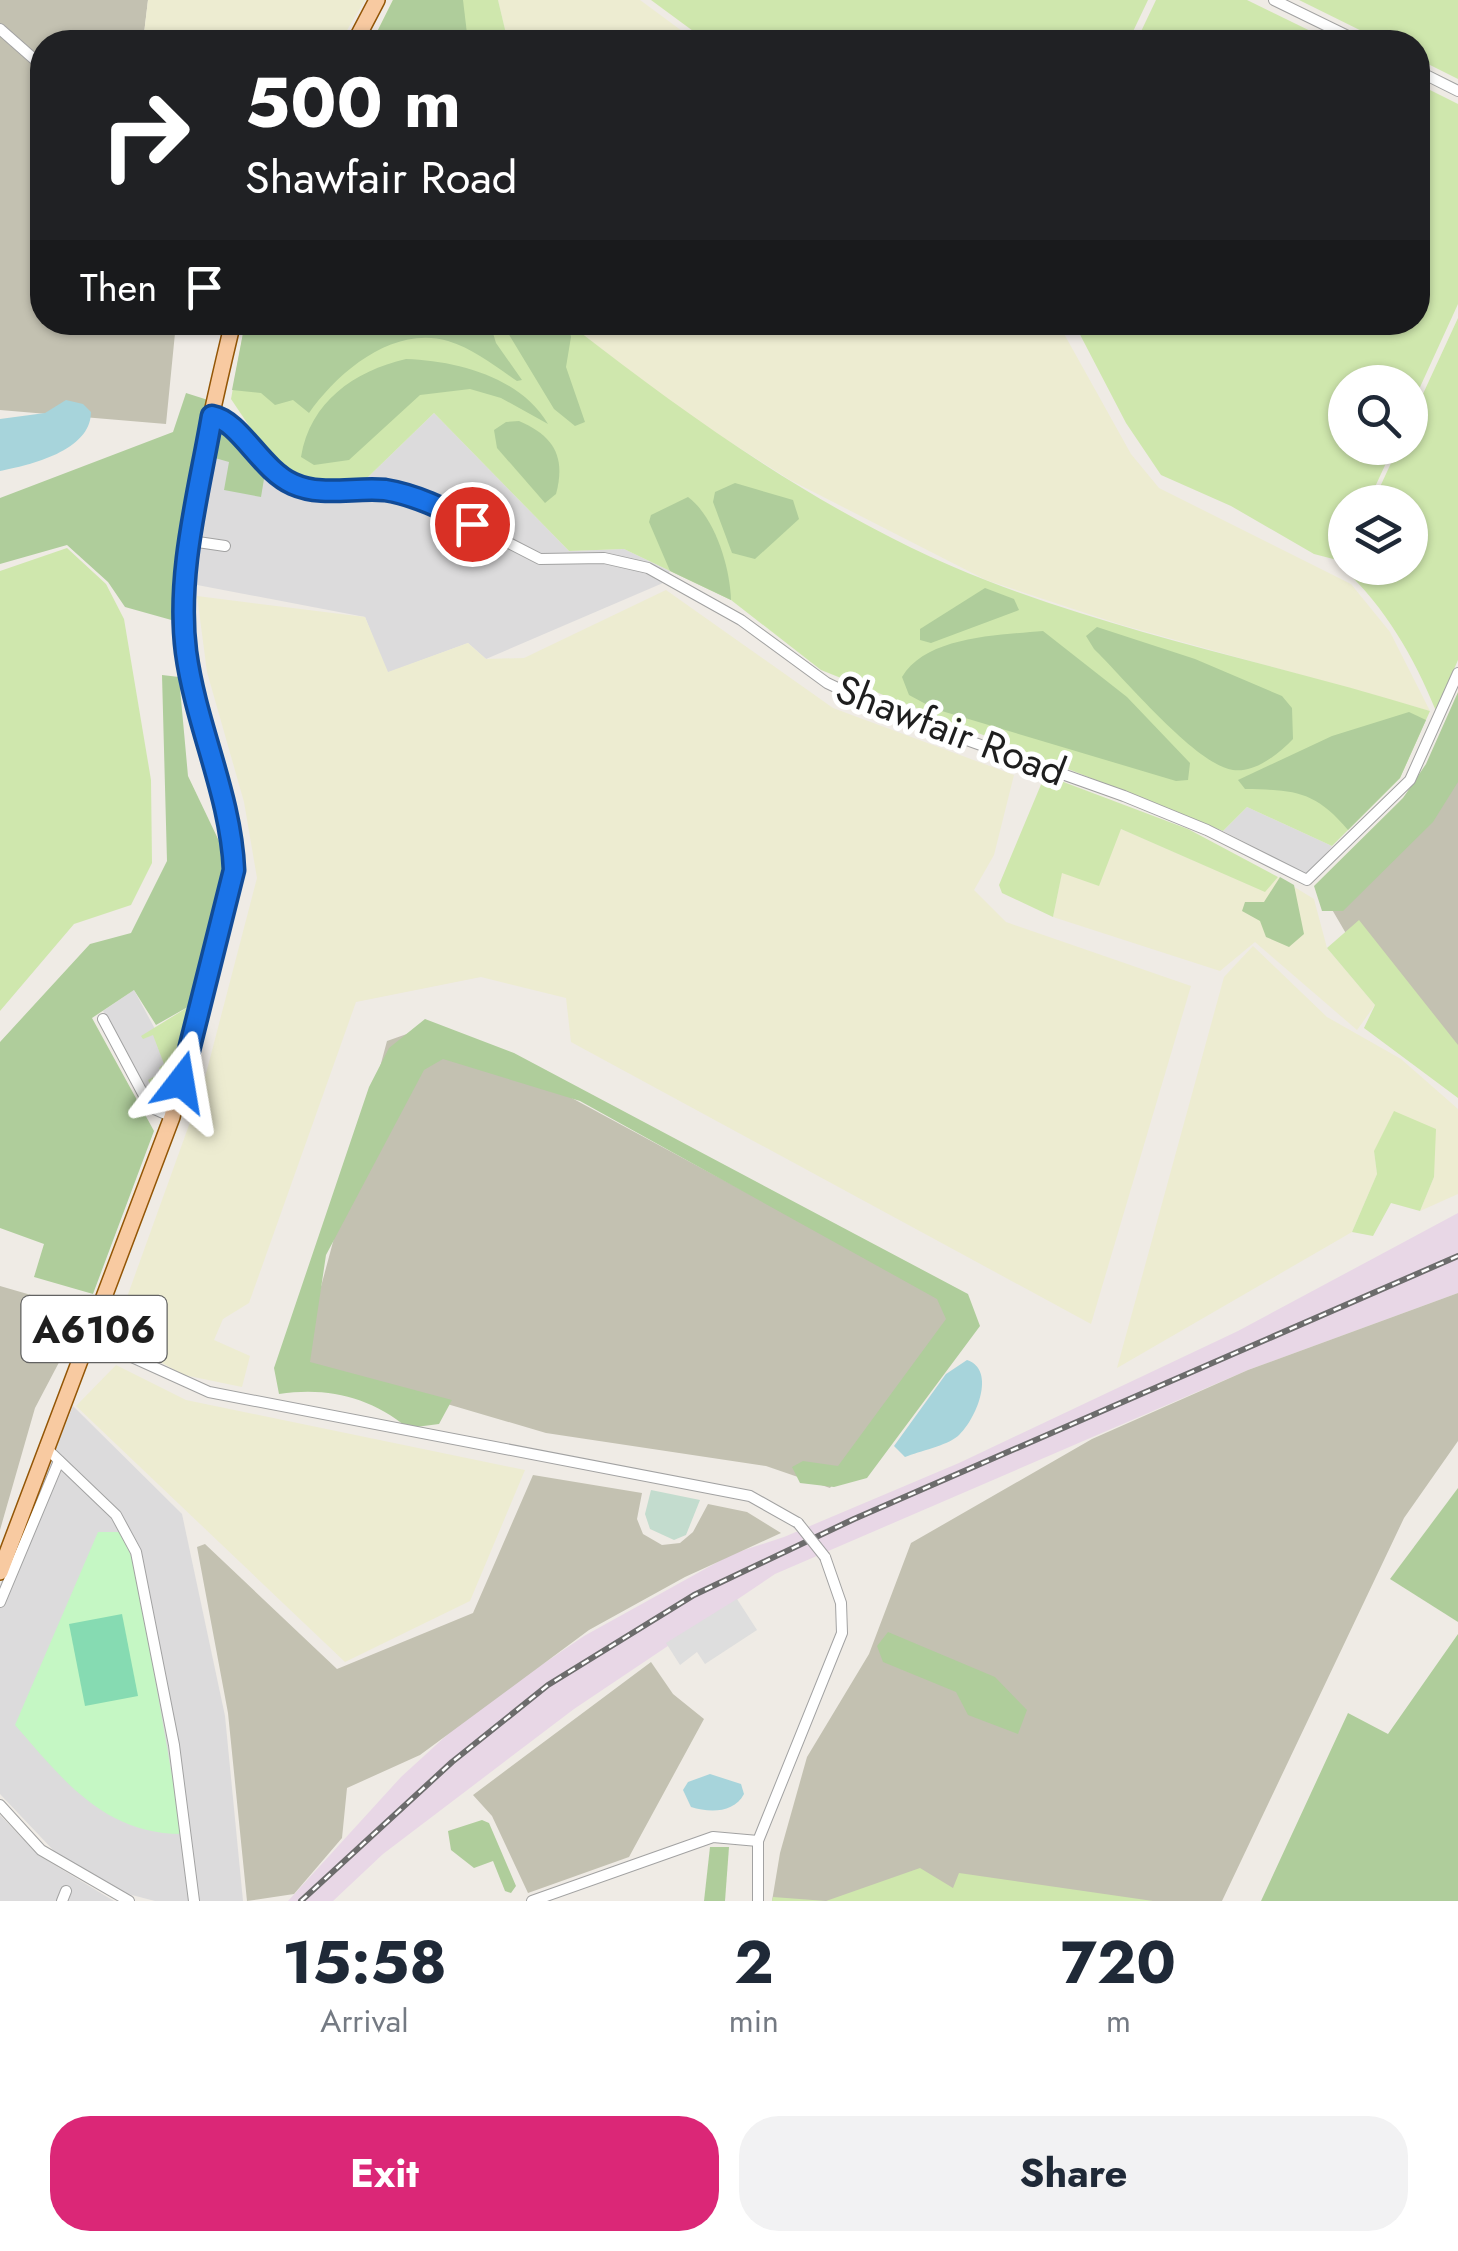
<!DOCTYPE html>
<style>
:root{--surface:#fff;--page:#f2f2f3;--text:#1f2937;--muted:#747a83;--accent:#db2777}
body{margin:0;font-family:Jost,sans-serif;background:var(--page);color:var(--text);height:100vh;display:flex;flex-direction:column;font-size:38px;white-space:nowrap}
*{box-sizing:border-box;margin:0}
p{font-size:32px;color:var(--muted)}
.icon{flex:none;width:55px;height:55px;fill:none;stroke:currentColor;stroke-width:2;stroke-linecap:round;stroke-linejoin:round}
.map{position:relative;height:1901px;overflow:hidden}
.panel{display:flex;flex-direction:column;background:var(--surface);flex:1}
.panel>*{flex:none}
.top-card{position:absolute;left:30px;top:30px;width:1400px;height:305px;border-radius:40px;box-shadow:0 2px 8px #0004;background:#202124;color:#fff;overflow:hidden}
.buttons{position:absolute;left:1328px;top:365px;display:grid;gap:20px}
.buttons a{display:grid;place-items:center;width:100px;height:100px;border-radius:50%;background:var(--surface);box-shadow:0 2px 8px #0004;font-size:50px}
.pin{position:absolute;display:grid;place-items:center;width:85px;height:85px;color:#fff;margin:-42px;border:5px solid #fff;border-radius:50%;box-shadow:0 2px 10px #0007}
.me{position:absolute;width:110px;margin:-55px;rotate:14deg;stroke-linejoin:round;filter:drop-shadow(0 0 8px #0008)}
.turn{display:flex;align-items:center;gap:35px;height:210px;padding:0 50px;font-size:45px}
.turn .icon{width:130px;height:130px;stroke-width:2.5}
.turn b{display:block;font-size:70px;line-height:85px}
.then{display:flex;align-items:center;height:95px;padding:0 50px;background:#0003;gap:20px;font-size:38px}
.eta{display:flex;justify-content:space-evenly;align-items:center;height:170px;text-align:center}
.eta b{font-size:60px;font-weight:700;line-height:70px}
.action{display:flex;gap:20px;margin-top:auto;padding:20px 50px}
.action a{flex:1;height:115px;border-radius:40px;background:var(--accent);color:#fff;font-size:40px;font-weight:700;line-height:115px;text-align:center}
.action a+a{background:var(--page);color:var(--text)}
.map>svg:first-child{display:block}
.residential{fill:#dcdbdc}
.industrial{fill:#e8d7e6}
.construction{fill:#c3c1b1}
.farmland{fill:#edecd1}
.grass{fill:#cfe7ad}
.forest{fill:#afcd9b}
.wetland{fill:#c3dcce}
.park{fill:#c5f7c4}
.pitch{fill:#86dbb2}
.parking{fill:#dedede}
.water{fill:#a7d4db}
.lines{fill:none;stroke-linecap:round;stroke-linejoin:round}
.street-casing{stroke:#a2a2a2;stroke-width:12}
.primary-casing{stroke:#935606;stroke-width:18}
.street{stroke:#fff;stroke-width:10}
.primary{stroke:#f8caa1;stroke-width:15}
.rail-casing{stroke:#6c6c6c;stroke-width:6}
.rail{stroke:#fff;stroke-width:2.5;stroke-dasharray:8;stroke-linecap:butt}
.street-bridge-casing{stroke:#a2a2a2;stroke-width:12;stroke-linecap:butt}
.street-bridge{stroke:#fff;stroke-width:10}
.route-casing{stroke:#114b97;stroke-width:25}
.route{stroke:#1a73e8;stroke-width:18}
.labels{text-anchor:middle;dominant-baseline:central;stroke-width:10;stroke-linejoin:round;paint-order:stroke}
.shield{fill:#fff;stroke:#626262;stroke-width:2.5}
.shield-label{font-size:38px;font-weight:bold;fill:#1e1e1e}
.street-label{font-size:40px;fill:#1e1e1e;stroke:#fff}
</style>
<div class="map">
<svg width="1458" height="1901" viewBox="0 0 1458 1901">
<rect width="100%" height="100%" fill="#efebe5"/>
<g class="residential">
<path d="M434,413L569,551L624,549L670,571L663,583L486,659L468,643L387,673L365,617L192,584L220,423L265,473L294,494L339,498L366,479Z"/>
<path d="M1247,807L1332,846L1310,876L1223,831Z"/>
<path d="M134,990L176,1068L153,1100L103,1011Z"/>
<path d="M73,1406L182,1514L225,1716L243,1901H155L128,1894L56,1853L0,1794V1585Z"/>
<path d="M0,1815L38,1855L114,1901H0Z"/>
</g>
<path class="industrial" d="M1458,1213V1293L1248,1370L775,1574L574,1709L383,1854L333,1901H288L401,1777L471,1713L584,1636L732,1554L784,1537L959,1463L1238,1331Z"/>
<g class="construction">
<path d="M0,0H148L143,42H42V322L176,323L166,424L0,410Z"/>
<path d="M1458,715V1085L1392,1012L1320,889L1439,759Z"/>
<path d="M435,1024L960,1308L830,1488L766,1466L546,1433L301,1361L387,1041Z"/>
<path d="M0,1286L86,1311L35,1408L0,1530Z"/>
<path d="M1458,1293V1441L1404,1518L1222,1901H772L780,1853L807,1757L869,1654L911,1543L1092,1439L1248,1370Z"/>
<path d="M533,1475L642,1493L637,1519L643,1534L662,1545L680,1543L693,1532L708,1504L747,1512L781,1533L685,1577L589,1630L420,1755L347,1788L342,1838L294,1894L247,1901L228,1713L197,1547L205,1544L337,1669L473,1613Z"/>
<path d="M651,1662L673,1694L704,1719L629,1857L528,1893L492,1816L473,1795Z"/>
</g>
<g class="farmland">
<path d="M148,0H365L340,42H143Z"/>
<path d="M498,0H640L697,42H508Z"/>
<path d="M574,323H1058L1131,454L1159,488L1351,584L1390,632L1430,711L1122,625L986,580L790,480L681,411L576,329Z"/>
<path d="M666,590L833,708L1014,775L994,855L974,890L1006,922L1191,986L1091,1324L571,1042L566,998L481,977L356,1002L249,1303L223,1319L214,1340L250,1356L242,1387L184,1375L113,1336L202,1089L257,878L244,802L207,672L197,596L365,617L388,672L468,643L486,659L524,658Z"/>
<path d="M1121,829L1264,891L1278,877L1314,899L1327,948L1375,1005L1357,1030L1255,942L1220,971L1053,917L1062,872Z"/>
<path d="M1253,946L1327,1017L1401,1059L1458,1109V1194L1420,1211L1434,1177L1374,1151L1377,1174L1352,1232L1117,1368L1224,977Z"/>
<path d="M116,1365L186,1400L525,1470L470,1601L345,1662L76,1406Z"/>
</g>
<g class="grass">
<path d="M393,0H498L508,42H372Z"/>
<path d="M651,0H1148L1128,42H708Z"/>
<path d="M1156,0H1247L1333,42H1136Z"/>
<path d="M1299,0H1458V79L1418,59V42H1384Z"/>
<path d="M1418,84L1458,104V304L1410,409V382H1345V448H1393L1368,502H1345V552L1341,561L1314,554L1231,506L1161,475L1126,423L1074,323L1418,322Z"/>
<path d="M1458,318V660L1436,711C1414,657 1385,607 1343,568L1345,562V568H1410V502H1373L1398,448H1410V422Z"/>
<path d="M245,323H574L576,329C702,427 838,523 988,581C1131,636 1284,666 1430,711L1400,778L1332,846L1247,807L1223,831L821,670L731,600L624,549L569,551L434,413L366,479H299L270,457L231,399Z"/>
<path d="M67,548L106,584L124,619L151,780L152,863L131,905L74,924L0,1011V571Z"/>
<path d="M1045,775L1188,829L1278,877L1265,892L1121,829L1099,886L1062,873L1053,917L1002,893L999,885Z"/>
<path d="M1359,920L1458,1045V1098L1364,1028L1375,1005L1327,948Z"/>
<path d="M193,1004L176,1068L156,1097L148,1080L161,1073L159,1068L164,1064L153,1035L143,1039L141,1036Z"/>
<path d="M1394,1111L1436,1129L1434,1177L1420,1211L1391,1203L1373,1236L1352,1232L1377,1174L1374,1151Z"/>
<path d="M920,1868L953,1888L959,1873L1153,1901H772L773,1897L826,1901Z"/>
</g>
<g class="forest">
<path d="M393,0H463L468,42H372Z"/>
<path d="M245,323H490L496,343L522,380L517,381C495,366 474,349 448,341C393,325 338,372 309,413L293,400L275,405L261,393L232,390Z"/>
<path d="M502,323H568L571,337L566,367L585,422L575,426L554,409Z"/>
<path d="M406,359C458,361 520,377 548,424L501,398L470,389L420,395L349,460L314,465L301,457C310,402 354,371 406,359Z"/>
<path d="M186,393L208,400L175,621L125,607L108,582L67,545L0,564V498L173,432Z"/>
<path d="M519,421C554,436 566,457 556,494L545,503L497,448L494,430L506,422Z"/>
<path d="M229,432L265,473L261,497L224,490L229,462L215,458L220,434Z"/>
<path d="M735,483L793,500L799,519L755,559L732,553L713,502L715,492Z"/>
<path d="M688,497C715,517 730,567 731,600L670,571L649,522L651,515Z"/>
<path d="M985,588L1014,599L1019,610L931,643L920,640V629Z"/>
<path d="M1097,627L1195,659L1282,696L1292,708L1293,739C1279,754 1255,773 1233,770C1196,765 1123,677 1094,649L1086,636Z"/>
<path d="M1043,631L1127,697L1190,763L1188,780L1176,781L935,709L909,695L902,677C926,636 1000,635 1043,631Z"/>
<path d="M162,675L179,677L188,776L229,862L193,1004L156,1025L134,990L92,1018L154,1131L93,1294L34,1277L44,1244L0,1228V1042L90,944L131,933L167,861Z"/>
<path d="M1458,692V782L1433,822L1343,911H1322L1314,886L1403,798L1426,764Z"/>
<path d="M1409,712L1426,720L1400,778L1348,830C1315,791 1295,790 1245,789L1238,780L1332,736Z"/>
<path d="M1280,877L1294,885L1304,934L1289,947L1266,937L1260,921L1242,911L1245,902H1264Z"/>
<path d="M425,1019L514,1053L968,1294L980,1326L867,1478L834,1487L800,1483L792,1467L803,1461L838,1466L946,1319L937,1299L580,1101L443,1059L424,1070L326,1255L310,1362L452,1400L439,1424L408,1428C369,1397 329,1387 279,1394L274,1368L369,1087L389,1048Z"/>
<path d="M1458,1488V1622L1390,1579Z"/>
<path d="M888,1632L995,1677L1027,1710L1018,1734L968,1715L956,1692L883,1662L877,1646Z"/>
<path d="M1458,1634V1901H1261L1348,1713L1388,1734Z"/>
<path d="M482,1820L489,1823L516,1886L511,1893L505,1891L493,1861L474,1868L451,1850L448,1831Z"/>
<path d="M710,1847H729L725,1901H704Z"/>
</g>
<path class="wetland" d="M651,1490L700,1500L686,1535L674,1540L650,1529L645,1514Z"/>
<path class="park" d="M98,1532H121L136,1568L182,1834C104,1834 63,1780 15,1725Z"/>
<path class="pitch" d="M122,1614L138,1696L85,1706L69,1624Z"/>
<path class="parking" d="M737,1599L757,1630L705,1664L697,1652L680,1665L666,1643Z"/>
<g class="water">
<path d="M66,400L83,404L91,412C91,451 30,465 0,471V419L45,413Z"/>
<path d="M967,1360C997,1370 976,1420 958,1436C946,1446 920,1451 905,1457L894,1446L946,1374Z"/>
<path d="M710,1774L741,1784L744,1794C734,1813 710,1813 691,1807L683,1790L688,1782Z"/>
</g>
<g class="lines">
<g class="street-casing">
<g id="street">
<path d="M1274,0L1360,42"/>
<path d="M0,29L42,66"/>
<path d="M1418,71L1458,91"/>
<path d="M212,415L223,418L263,464L302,489L385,490L439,507L540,559L604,558L648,568L741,620L827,683L888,712L1124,796L1207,830L1307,880L1410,780L1458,673"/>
<path d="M191,541L225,546"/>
<path d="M103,1019L150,1107L172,1117"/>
<path d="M92,1339L209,1392L750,1496L798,1523"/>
<path d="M45,1447L116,1515L136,1552L174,1745L194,1901"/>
<path d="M0,1602L59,1461"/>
<path d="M0,1805L41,1850L129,1901"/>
<path d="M62,1901L66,1891"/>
<path d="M532,1901L713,1837L758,1841"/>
<path d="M758,1901V1841L842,1633L841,1603L825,1557"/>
</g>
</g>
<g class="primary-casing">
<g id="primary">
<path d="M355,42L377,0"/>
<path d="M0,1572L172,1117L234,870C231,797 197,727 187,654C174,563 211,414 233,322"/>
</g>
</g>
<use href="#street" class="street"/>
<use href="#primary" class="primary"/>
<g class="rail-casing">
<path id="rail" d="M301,1901L452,1762L548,1685L694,1595L854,1519L1458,1256"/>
</g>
<use href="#rail" class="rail"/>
<g class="street-bridge-casing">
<path id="street-bridge" d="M798,1523L825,1557"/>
</g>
<use href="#street-bridge" class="street-bridge"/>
</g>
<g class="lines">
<g class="route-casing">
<path id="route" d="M181,1082L234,870C231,796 196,726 186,652C176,574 199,492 212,416C240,421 261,470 293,484C322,497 354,487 385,490C416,495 444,509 472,524"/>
</g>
<use href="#route" class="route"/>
</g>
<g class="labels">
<rect class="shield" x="21.5" y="1296" width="145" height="66" rx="8"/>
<g class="shield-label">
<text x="94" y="1329">A6106</text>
</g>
<g class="street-label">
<text transform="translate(951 730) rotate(21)">Shawfair Road</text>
</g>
</g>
</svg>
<div class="buttons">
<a><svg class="icon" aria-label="search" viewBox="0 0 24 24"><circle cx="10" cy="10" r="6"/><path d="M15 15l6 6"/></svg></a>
<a><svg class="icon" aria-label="layers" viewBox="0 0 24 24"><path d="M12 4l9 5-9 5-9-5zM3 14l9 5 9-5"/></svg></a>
</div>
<div class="pin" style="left:472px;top:524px;background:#d93025"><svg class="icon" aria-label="arrive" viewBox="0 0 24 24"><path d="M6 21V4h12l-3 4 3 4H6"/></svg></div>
<svg class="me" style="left:181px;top:1082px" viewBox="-20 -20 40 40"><path d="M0-17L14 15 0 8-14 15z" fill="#1a73e8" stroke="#fff" stroke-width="4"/></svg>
<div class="top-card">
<div class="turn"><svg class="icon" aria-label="right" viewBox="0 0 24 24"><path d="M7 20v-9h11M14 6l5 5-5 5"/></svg><div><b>500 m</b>Shawfair Road</div></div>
<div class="then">Then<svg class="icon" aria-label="arrive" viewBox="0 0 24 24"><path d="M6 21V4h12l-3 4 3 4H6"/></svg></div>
</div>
</div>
<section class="panel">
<div class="eta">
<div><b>15:58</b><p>Arrival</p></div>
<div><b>2</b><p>min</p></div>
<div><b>720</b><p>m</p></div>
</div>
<div class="action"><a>Exit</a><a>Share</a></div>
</section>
